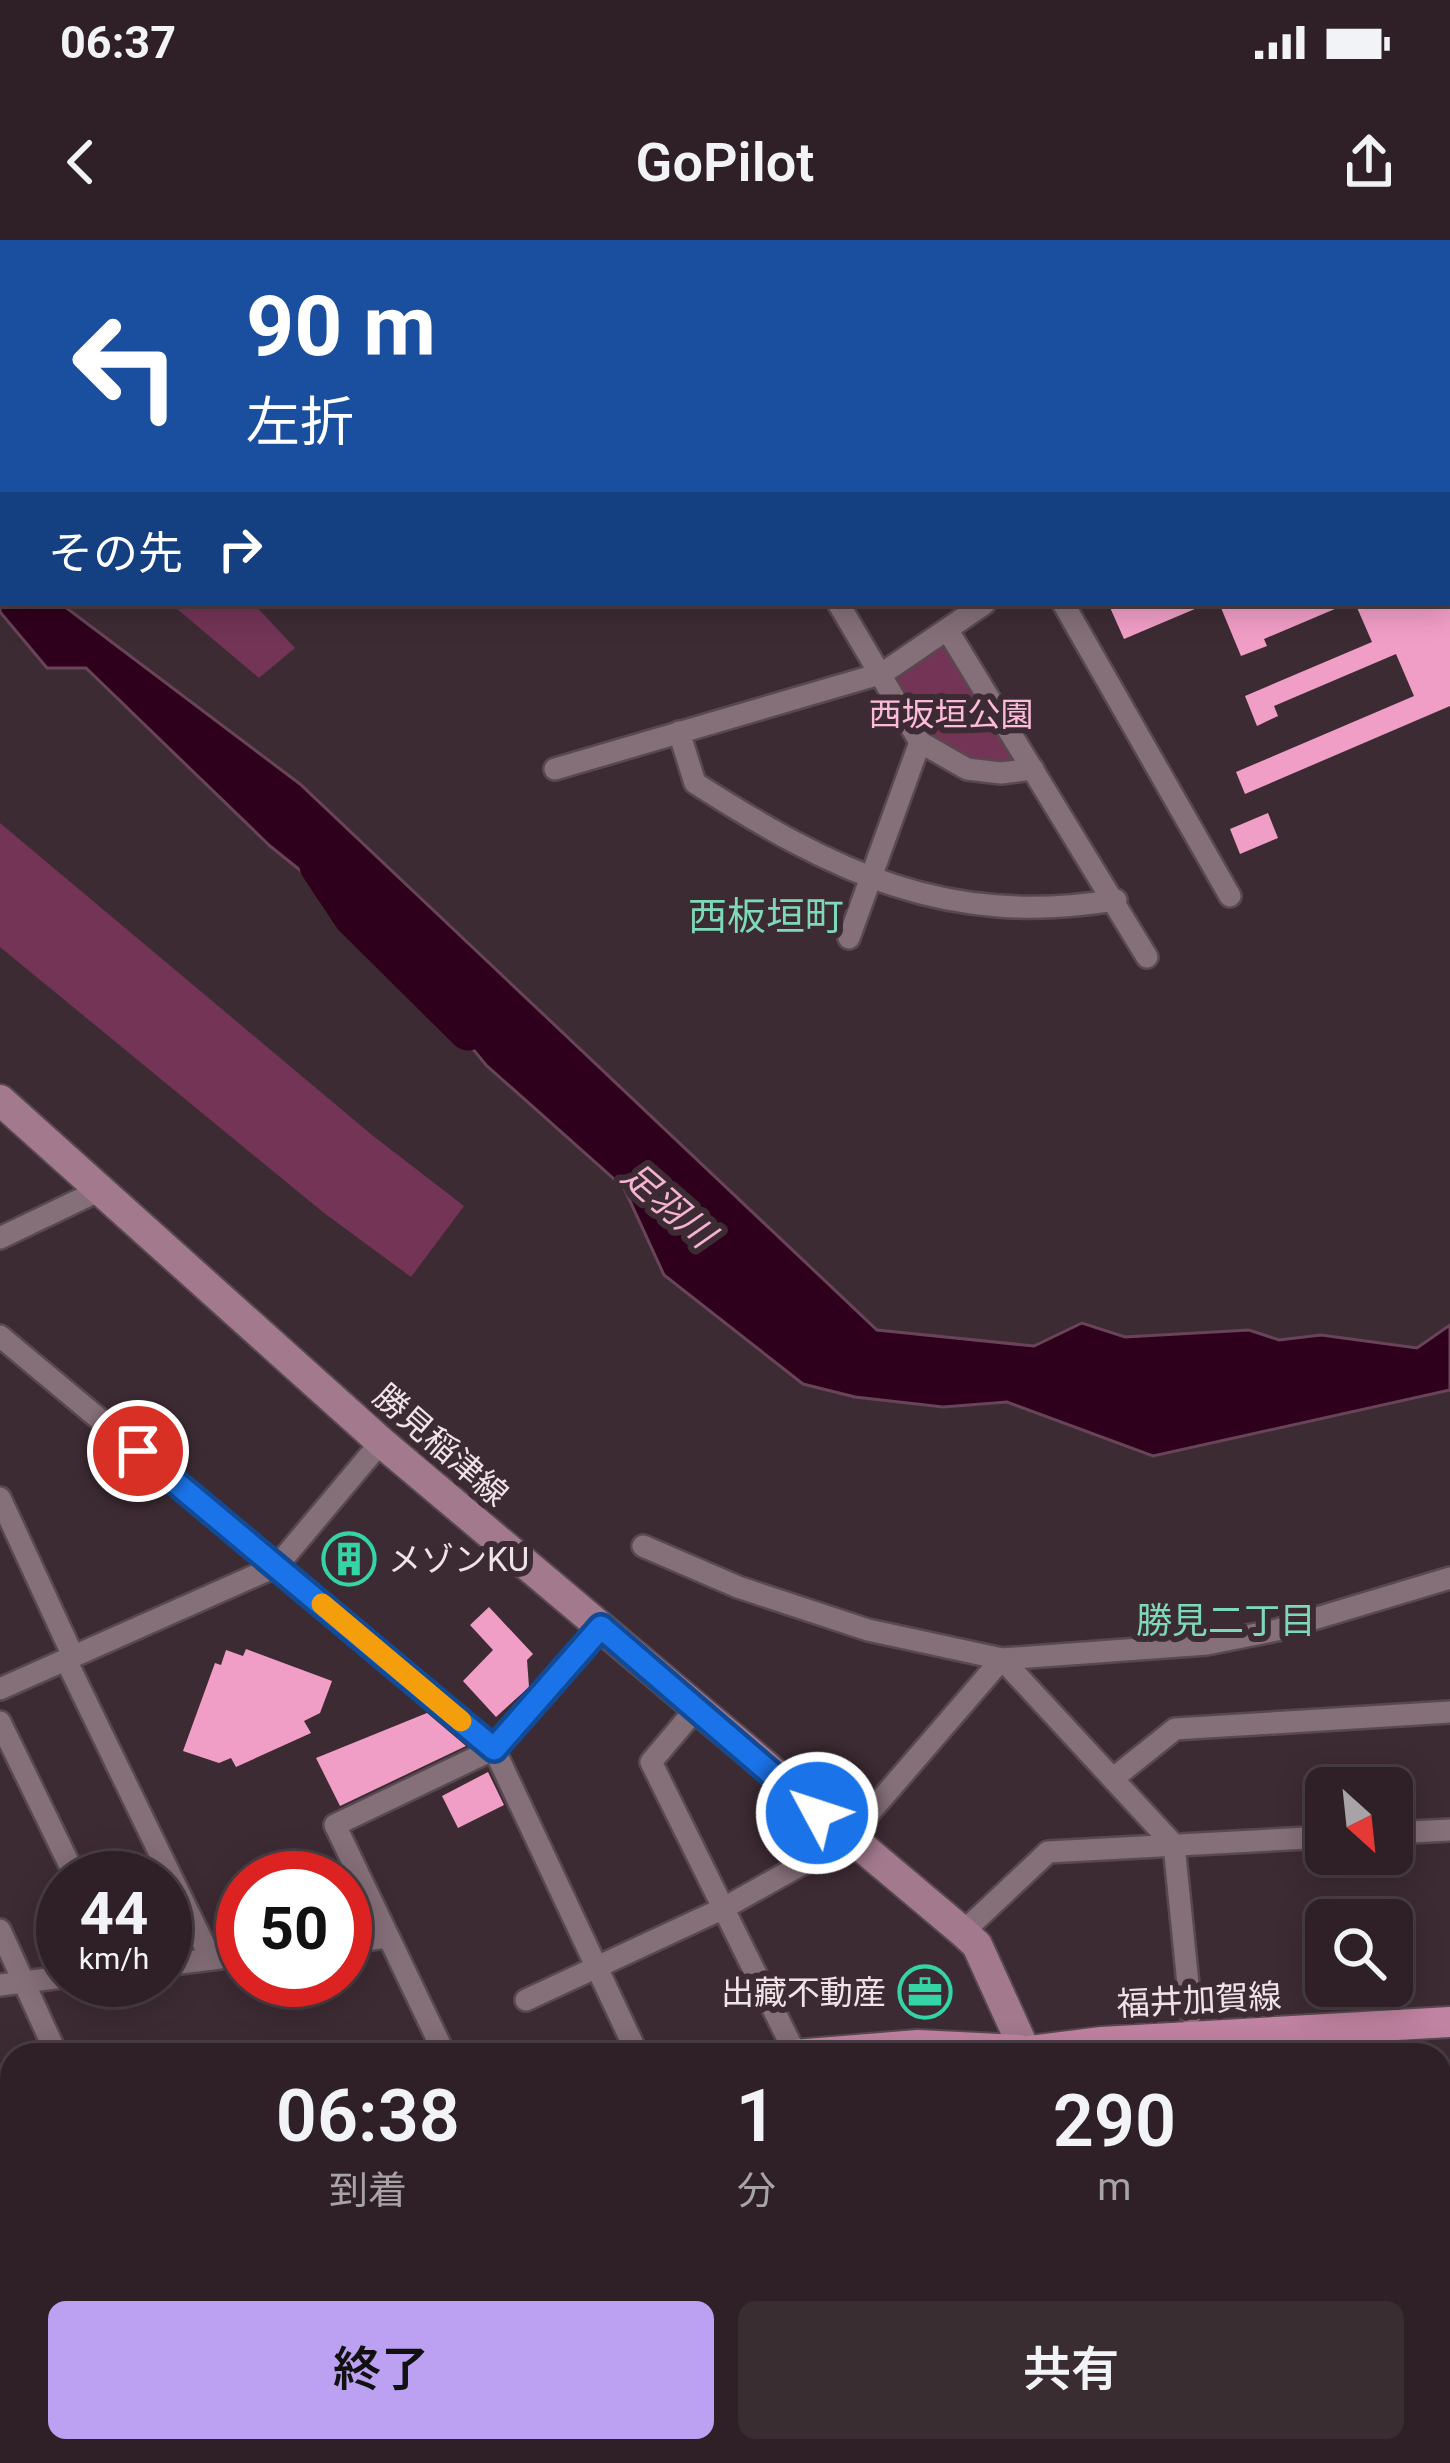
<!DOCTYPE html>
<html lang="ja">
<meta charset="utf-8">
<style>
:root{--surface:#2e2026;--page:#3a2d32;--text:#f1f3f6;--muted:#a7a3a7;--line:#493e43;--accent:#bca0f2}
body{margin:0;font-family:Roboto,"Noto Sans JP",sans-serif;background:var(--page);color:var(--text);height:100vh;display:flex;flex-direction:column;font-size:45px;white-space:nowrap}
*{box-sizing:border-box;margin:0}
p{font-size:39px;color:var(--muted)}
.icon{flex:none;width:66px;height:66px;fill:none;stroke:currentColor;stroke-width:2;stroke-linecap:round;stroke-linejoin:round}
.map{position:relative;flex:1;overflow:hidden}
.details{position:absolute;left:0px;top:1803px;width:1452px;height:420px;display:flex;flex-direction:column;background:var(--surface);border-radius:36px 36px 0 0;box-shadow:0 6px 30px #0003,0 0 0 3px var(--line)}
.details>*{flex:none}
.top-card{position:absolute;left:0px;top:0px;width:1452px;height:366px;box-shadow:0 6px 30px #0003,0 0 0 3px var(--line);background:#1a4fa0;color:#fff;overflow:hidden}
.needle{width:78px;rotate:153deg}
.tools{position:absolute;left:1305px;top:1527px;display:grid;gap:24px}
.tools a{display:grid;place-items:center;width:108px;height:108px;border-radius:18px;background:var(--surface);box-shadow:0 6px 30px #0003,0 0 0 3px var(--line);font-size:60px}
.speed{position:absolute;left:36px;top:1611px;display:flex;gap:24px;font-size:60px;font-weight:700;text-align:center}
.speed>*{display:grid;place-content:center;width:156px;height:156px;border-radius:50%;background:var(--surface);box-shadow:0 6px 30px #0003,0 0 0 3px var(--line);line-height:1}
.speed small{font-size:30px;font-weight:400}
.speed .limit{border:18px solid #d22;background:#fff;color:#111}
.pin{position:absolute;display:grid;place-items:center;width:102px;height:102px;color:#fff;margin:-51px;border:6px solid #fff;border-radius:50%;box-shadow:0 3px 12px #0007}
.me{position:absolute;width:132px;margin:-66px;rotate:310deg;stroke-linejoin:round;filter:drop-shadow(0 0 9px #0008)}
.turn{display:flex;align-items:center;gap:42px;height:252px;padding:0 48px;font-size:54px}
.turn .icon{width:156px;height:156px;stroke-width:2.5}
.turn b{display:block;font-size:84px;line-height:102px}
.then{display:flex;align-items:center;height:114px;padding:0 48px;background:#0003;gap:24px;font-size:45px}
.eta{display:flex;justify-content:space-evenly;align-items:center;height:204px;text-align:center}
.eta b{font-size:72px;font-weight:600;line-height:84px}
.primary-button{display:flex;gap:24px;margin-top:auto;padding:24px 48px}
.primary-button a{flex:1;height:138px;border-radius:18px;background:var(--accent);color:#111;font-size:48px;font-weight:600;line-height:138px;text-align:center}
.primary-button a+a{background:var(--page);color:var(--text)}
.status{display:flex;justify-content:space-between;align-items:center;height:84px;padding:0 60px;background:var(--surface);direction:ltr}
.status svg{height:33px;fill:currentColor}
header{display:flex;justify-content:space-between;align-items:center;height:156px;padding:0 48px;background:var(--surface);font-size:54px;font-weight:600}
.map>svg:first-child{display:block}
.green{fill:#733456}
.water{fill:#2f001c;stroke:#694459;stroke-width:3}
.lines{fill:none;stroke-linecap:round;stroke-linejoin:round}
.river{stroke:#2f001c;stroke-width:39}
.building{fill:#f19ec7}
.street-casing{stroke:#584950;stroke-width:26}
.secondary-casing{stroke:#584950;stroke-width:34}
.primary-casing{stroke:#584950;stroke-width:34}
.street{stroke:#856f79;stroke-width:21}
.secondary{stroke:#a2798d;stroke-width:30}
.primary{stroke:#c083a1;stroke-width:30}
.route-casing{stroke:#114b97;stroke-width:30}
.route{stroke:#1a73e8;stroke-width:21}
.slow{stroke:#f59e0b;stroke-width:21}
.labels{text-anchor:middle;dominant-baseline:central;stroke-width:12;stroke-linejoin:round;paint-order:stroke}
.park-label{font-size:33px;fill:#fcbbda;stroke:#3d2b33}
.street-label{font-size:33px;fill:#efe3e8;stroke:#3d2b33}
.poi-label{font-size:33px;fill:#efe3e8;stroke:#3d2b33;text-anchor:start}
.water-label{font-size:36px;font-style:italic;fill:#f4b3d2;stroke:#3d2b33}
.neighbourhood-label{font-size:36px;fill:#7ed9b9;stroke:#3d2b33}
.quarter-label{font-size:39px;fill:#7ed9b9;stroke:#3d2b33}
</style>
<div class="status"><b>06:37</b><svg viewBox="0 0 49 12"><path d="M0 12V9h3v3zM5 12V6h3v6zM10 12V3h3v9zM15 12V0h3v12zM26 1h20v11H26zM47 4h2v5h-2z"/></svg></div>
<header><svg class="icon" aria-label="back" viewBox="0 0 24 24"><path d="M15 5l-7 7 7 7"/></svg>GoPilot<svg class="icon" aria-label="share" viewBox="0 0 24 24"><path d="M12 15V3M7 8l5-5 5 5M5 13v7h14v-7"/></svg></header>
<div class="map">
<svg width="1450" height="2223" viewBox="0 0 1450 2223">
<rect width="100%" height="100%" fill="#3d2b33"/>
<g class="green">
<path d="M170,363H253L295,408L259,438Z"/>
<path d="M947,399L1023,522L991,529L924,499L891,431Z"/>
<path d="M0,583L372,895L464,966L411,1037L324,973L0,707Z"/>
</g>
<path class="water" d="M0,318L3,363H60L300,544L877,1090L1034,1106L1082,1083L1125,1097L1249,1090L1279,1100L1321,1095L1417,1108L1450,1085V1150L1153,1216L1007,1162L943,1167L855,1157L803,1144L664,1035L624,948L486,825L376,691L270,606L86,428H47L0,372Z"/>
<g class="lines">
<path class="river" d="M319,626L353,677L468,791"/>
</g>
<g class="building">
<path d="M1108,363H1209L1124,399Z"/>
<path d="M1219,363H1349L1264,399L1267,406L1241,416Z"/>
<path d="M1355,363H1450V466L1245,554L1236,532L1414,456L1396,414L1274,466L1278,476L1257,486L1245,456L1372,402Z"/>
<path d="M1268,573L1278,598L1240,614L1230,589Z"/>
<path d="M347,1298L370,1317L350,1341L327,1321Z"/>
<path d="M489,1367L533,1414L527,1420L529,1447L496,1477L463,1441L493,1410L470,1385Z"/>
<path d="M246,1409L332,1441L320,1473L304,1481L311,1493L236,1527L231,1518L219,1523L183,1511L215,1423L221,1425L226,1410L243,1416Z"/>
<path d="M427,1473L466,1506L340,1566L316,1518Z"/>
<path d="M488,1532L504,1565L458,1588L442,1556Z"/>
</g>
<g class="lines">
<g class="street-casing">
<g id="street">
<path d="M277,0L279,3"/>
<path d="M545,0L546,3"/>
<path d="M735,0L736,3"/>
<path d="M856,0L858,3"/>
<path d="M353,3L359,0"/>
<path d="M0,22L3,26"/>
<path d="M838,363L920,502L967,529L1001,533L1033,529"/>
<path d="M1063,363L1230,656"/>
<path d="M948,391L1147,717"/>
<path d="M679,492L695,543C834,632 947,688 1116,660"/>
<path d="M555,529L883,433L984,364"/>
<path d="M849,698L920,502"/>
<path d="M0,998L100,950"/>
<path d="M0,1096L494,1509L638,1815"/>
<path d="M0,1258L73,1416"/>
<path d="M643,1306L738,1347L868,1390L1002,1419L1207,1404L1277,1390L1450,1338"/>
<path d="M1002,1419L1174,1605L1191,1774"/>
<path d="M66,1420L211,1719"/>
<path d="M0,1449L277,1326L381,1202"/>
<path d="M695,1470L651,1522L796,1815"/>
<path d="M0,1482L76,1638"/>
<path d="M1115,1537L1175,1489L1450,1472"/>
<path d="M1392,1593L1450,1590"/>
<path d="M0,1690L57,1815"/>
<path d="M963,1692L1048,1612L1326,1597"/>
<path d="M345,1703L387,1697"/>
<path d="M165,1725L243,1715"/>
<path d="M0,1745L63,1737"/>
<path d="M526,1760L724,1668L847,1599L1002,1419"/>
<path d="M445,1815L335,1585L494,1509L601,1387"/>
<path d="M1440,2131L1450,2141"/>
<path d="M0,2132L12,2131"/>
<path d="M47,2211L53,2223"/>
<path d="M244,2211L250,2223"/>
<path d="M439,2211L445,2223"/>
<path d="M626,2211L632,2223"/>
<path d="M821,2211L827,2223"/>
<path d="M980,2211L986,2223"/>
<path d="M382,2223L409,2211"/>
<path d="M1322,2223L1340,2211"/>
</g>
</g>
<g class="secondary-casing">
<g id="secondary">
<path d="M1073,0L1075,3"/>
<path d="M1119,3L1125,0"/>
<path d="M0,860L381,1202L963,1692L977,1705L1027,1815"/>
<path d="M1203,2211L1208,2223"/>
</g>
</g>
<g class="primary-casing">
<g id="primary">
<path d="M794,1815L918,1805L1019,1810"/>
<path d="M997,1815L1102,1802L1450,1782"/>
<path d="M0,1916L12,1914"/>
<path d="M0,1943L12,1942"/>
</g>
</g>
<use href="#street" class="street"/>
<use href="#secondary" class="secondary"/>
<use href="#primary" class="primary"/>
</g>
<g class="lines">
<g class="route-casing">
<path id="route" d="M138,1211L494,1509L601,1387L817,1573"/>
</g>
<use href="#route" class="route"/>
<path class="slow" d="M322,1364L461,1481"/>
</g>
<defs>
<g id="building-ring" transform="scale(2.7)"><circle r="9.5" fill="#3d2b33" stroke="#35d4a7" stroke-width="1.5"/><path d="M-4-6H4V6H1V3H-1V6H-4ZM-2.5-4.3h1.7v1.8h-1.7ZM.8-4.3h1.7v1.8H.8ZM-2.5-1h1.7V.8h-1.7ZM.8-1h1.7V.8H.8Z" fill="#35d4a7"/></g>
<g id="office-ring" transform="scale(2.7)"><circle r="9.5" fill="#3d2b33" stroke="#35d4a7" stroke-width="1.5"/><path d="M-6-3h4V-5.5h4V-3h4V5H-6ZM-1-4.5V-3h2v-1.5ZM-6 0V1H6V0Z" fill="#35d4a7"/></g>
</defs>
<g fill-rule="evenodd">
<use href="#building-ring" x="349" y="1319"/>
<use href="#office-ring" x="925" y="1752"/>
</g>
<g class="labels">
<g class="park-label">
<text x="951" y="474">西坂垣公園</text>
</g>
<g class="street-label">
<text transform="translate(441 1205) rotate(41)">勝見稲津線</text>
<text transform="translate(1199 1760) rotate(-3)">福井加賀線</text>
</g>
<g class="poi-label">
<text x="388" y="1319">メゾンKU</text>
<text x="886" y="1752" text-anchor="end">出藏不動産</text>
</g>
<g class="water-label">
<text transform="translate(668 965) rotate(41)">足羽川</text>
</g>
<g class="neighbourhood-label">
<text x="1226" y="1381">勝見二丁目</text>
</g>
<g class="quarter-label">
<text x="766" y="677">西板垣町</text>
</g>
</g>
</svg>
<div class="tools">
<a><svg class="needle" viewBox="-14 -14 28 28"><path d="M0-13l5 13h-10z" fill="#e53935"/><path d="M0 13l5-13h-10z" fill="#a7a3a7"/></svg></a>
<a><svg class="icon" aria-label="search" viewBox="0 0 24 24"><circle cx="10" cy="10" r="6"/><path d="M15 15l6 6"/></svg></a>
</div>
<div class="speed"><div>44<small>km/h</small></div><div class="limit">50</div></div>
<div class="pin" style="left:138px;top:1211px;background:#d93025"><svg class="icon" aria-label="arrive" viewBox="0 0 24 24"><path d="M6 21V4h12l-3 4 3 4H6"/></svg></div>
<svg class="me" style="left:817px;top:1573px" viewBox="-20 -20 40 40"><circle r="17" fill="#1a73e8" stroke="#fff" stroke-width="3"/><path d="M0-11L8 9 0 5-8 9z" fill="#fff"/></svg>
<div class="top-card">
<div class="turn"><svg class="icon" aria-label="left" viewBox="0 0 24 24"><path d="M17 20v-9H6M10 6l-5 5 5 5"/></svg><div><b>90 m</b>左折</div></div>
<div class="then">その先<svg class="icon" aria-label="right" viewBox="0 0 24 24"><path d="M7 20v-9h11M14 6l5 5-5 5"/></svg></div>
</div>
<section class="details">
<div class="eta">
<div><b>06:38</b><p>到着</p></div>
<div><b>1</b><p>分</p></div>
<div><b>290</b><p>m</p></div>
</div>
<div class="primary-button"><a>終了</a><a>共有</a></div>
</section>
</div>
